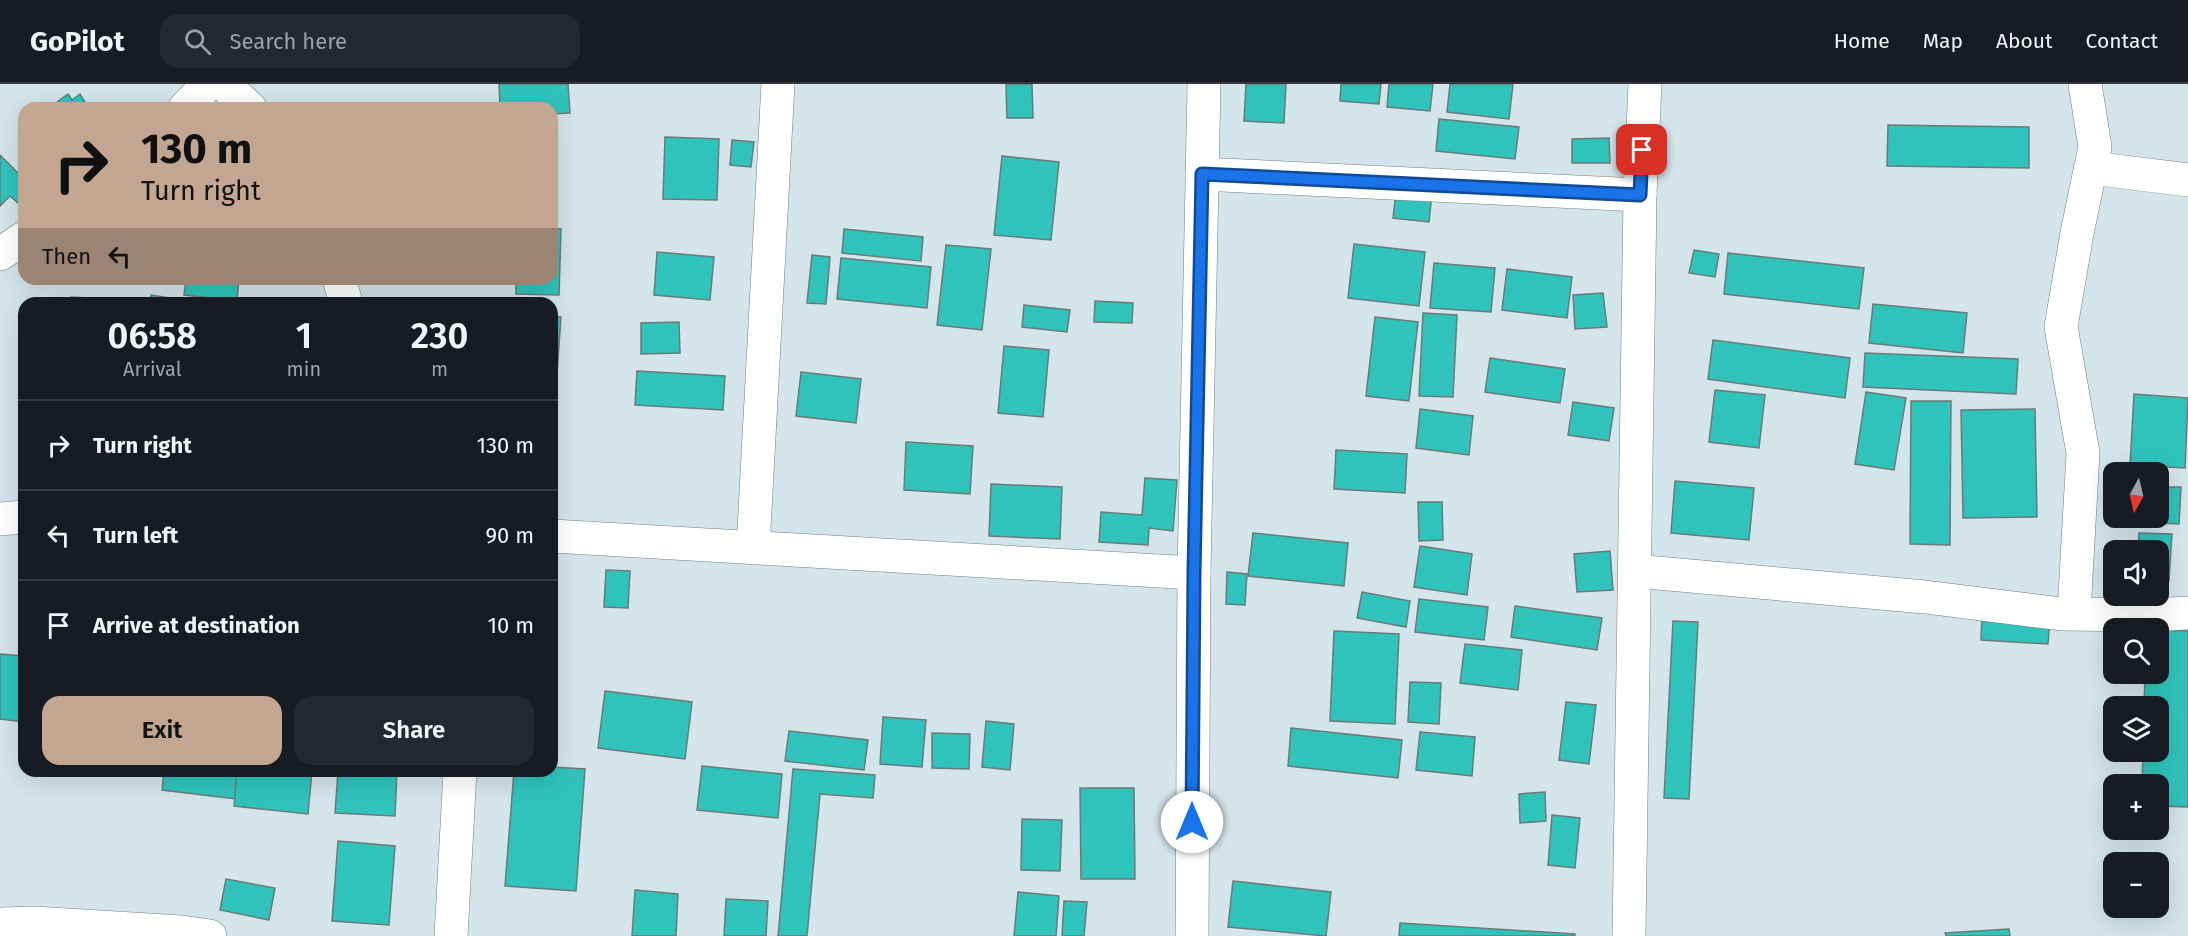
<!DOCTYPE html>
<meta charset="utf-8">
<style>
:root{--surface:#171b24;--page:#242831;--text:#f1f3f6;--muted:#9ea1a6;--line:#363941;--accent:#c3a692}
body{margin:0;font-family:"Fira Sans",sans-serif;background:var(--page);color:var(--text);height:100vh;display:flex;flex-direction:column;font-size:22px;white-space:nowrap}
*{box-sizing:border-box;margin:0}
p{font-size:20px;color:var(--muted)}
.icon{flex:none;width:33px;height:33px;fill:none;stroke:currentColor;stroke-width:2;stroke-linecap:round;stroke-linejoin:round}
.map{position:relative;flex:1;overflow:hidden}
.panel{position:absolute;left:18px;top:213px;width:540px;height:480px;display:flex;flex-direction:column;background:var(--surface);border-radius:18px;box-shadow:0 6px 24px #0002}
.panel>*{flex:none}
.guide{position:absolute;left:18px;top:18px;width:540px;height:183px;border-radius:18px;box-shadow:0 6px 24px #0002;background:#c3a692;color:#111;overflow:hidden}
.needle{width:39px;rotate:188deg}
.controls{position:absolute;left:2103px;top:378px;display:grid;gap:12px}
.controls a{display:grid;place-items:center;width:66px;height:66px;border-radius:12px;background:var(--surface);box-shadow:0 6px 24px #0002;font-size:30px}
.pin{position:absolute;display:grid;place-items:center;width:51px;height:51px;color:#fff;margin:-26px;border-radius:12px;box-shadow:0 3px 9px #0006}
.me{position:absolute;width:66px;margin:-33px;rotate:0deg;stroke-linejoin:round;filter:drop-shadow(0 0 4px #0008)}
.turn{display:flex;align-items:center;gap:21px;height:126px;padding:0 24px;font-size:27px}
.turn .icon{width:78px;height:78px;stroke-width:2.5}
.turn b{display:block;font-size:42px;line-height:51px}
.then{display:flex;align-items:center;height:57px;padding:0 24px;background:#0003;gap:12px;font-size:22px}
.eta{display:flex;justify-content:space-evenly;align-items:center;height:102px;text-align:center}
.eta b{font-size:36px;font-weight:600;line-height:42px}
.cta{display:flex;gap:12px;margin-top:auto;padding:12px 24px}
.cta a{flex:1;height:69px;border-radius:18px;background:var(--accent);color:#111;font-size:24px;font-weight:600;line-height:69px;text-align:center}
.cta a+a{background:var(--page);color:var(--text)}
ul{padding:0;list-style:none}
li{display:flex;align-items:center;gap:18px;height:90px;padding:0 24px;border-top:2px solid var(--line)}
li div{flex:1}
li b{display:block;font-size:22px}
li em{font-style:normal}
header{display:flex;align-items:center;gap:36px;box-sizing:border-box;height:84px;padding:0 30px;background:var(--surface);border-bottom:2px solid var(--line)}
header strong{font-size:28px}
nav{display:flex;gap:33px;margin-inline-start:auto;font-size:21px}
.search{width:420px;height:54px;background:var(--page);display:flex;align-items:center;gap:15px;box-sizing:border-box;padding:0 21px;border-radius:18px;color:var(--muted);font-size:22px}
.map>svg:first-child{display:block}
.building{fill:#2fc3bc;stroke:#697b79;stroke-width:1.5}
.lines{fill:none;stroke-linecap:round;stroke-linejoin:round}
.minor-casing{stroke:#6f7f85;stroke-width:34}
.tertiary-casing{stroke:#6f7f85;stroke-width:34}
.minor{stroke:#fff;stroke-width:33}
.tertiary{stroke:#fff;stroke-width:33}
.route-casing{stroke:#114b97;stroke-width:15}
.route{stroke:#1a73e8;stroke-width:10}
</style>
<header>
<strong>GoPilot</strong>
<div class="search"><svg class="icon" aria-label="search" viewBox="0 0 24 24"><circle cx="10" cy="10" r="6"/><path d="M15 15l6 6"/></svg>Search here</div>
<nav><a>Home</a><a>Map</a><a>About</a><a>Contact</a></nav>
</header>
<div class="map">
<svg width="2188" height="852" viewBox="0 0 2188 852">
<rect width="100%" height="100%" fill="#d3e4eb"/>
<g class="building">
<path d="M499,0H568L570,29L552,30V24H500Z"/>
<path d="M1006,0H1032L1033,34H1007Z"/>
<path d="M1246,0H1286L1284,39L1244,37Z"/>
<path d="M1341,0H1381L1379,20L1340,17Z"/>
<path d="M1389,0H1433L1430,27L1387,23Z"/>
<path d="M1450,0H1513L1509,35L1447,28Z"/>
<path d="M68,10L72,16L80,10L87,21L83,24H49Z"/>
<path d="M1439,35L1519,43L1515,75L1436,67Z"/>
<path d="M1888,41L2029,43V84L1887,82Z"/>
<path d="M665,53L719,55L717,116L663,115Z"/>
<path d="M1609,54L1610,79H1572V55Z"/>
<path d="M732,56L754,58L751,83L730,81Z"/>
<path d="M0,71L24,95V117L20,121L10,112L0,122Z"/>
<path d="M1002,72L1059,78L1051,156L994,151Z"/>
<path d="M1396,107L1432,110L1429,138L1393,134Z"/>
<path d="M552,144L561,145L559,211L516,210V195H552Z"/>
<path d="M844,145L923,153L921,177L842,169Z"/>
<path d="M1354,160L1425,168L1419,222L1348,214Z"/>
<path d="M946,161L991,165L982,246L937,241Z"/>
<path d="M1694,166L1719,170L1715,193L1689,189Z"/>
<path d="M657,168L714,173L710,216L654,211Z"/>
<path d="M1728,169L1864,184L1859,225L1724,210Z"/>
<path d="M812,171L830,173L826,220L807,219Z"/>
<path d="M841,174L931,183L927,224L837,215Z"/>
<path d="M1434,179L1495,184L1491,228L1430,224Z"/>
<path d="M1507,185L1572,193L1567,234L1502,226Z"/>
<path d="M186,195H239L237,217L184,211Z"/>
<path d="M1603,209L1607,243L1575,245L1573,211Z"/>
<path d="M151,211L202,219H150Z"/>
<path d="M71,213L122,216V219H70Z"/>
<path d="M1095,217L1133,219L1132,239L1094,238Z"/>
<path d="M1873,220L1967,229L1963,269L1869,259Z"/>
<path d="M1024,221L1070,226L1067,248L1022,243Z"/>
<path d="M1423,229L1457,231L1453,313L1419,312Z"/>
<path d="M552,232L561,233L555,317H552Z"/>
<path d="M1375,233L1418,238L1409,317L1366,312Z"/>
<path d="M679,238L680,269L641,270V239Z"/>
<path d="M1713,256L1850,274L1845,314L1708,295Z"/>
<path d="M1004,262L1049,266L1043,333L998,329Z"/>
<path d="M1865,269L2018,275L2016,310L1863,303Z"/>
<path d="M1490,274L1565,285L1560,319L1485,308Z"/>
<path d="M637,287L725,292L723,326L635,321Z"/>
<path d="M801,288L861,295L856,339L796,332Z"/>
<path d="M1715,306L1765,311L1759,364L1709,358Z"/>
<path d="M1866,308L1906,314L1894,386L1855,380Z"/>
<path d="M2134,310L2188,314L2185,384L2130,381Z"/>
<path d="M1911,317H1951L1950,461L1910,460Z"/>
<path d="M1573,318L1614,324L1609,357L1568,351Z"/>
<path d="M1420,325L1473,332L1469,371L1416,364Z"/>
<path d="M2035,325L2037,433L1963,434L1961,326Z"/>
<path d="M906,358L973,362L970,410L904,406Z"/>
<path d="M1336,366L1407,370L1405,409L1334,405Z"/>
<path d="M1145,394L1177,396L1173,447L1149,444L1148,461L1099,458L1101,428L1142,431Z"/>
<path d="M1675,397L1754,404L1749,456L1671,449Z"/>
<path d="M991,400L1062,403L1060,455L989,452Z"/>
<path d="M2159,403H2181L2179,440L2158,439Z"/>
<path d="M1418,418H1442L1443,456L1419,457Z"/>
<path d="M1253,449L1348,459L1344,502L1248,492Z"/>
<path d="M2139,449L2172,450L2169,497H2158V466H2138Z"/>
<path d="M1420,462L1472,470L1467,511L1414,503Z"/>
<path d="M1610,467L1613,506L1577,508L1574,470Z"/>
<path d="M606,486L630,487L628,524L604,523Z"/>
<path d="M1227,488L1247,490L1245,521L1226,520Z"/>
<path d="M1362,508L1410,517L1406,543L1357,534Z"/>
<path d="M1419,515L1488,523L1484,556L1415,548Z"/>
<path d="M1515,522L1602,534L1597,566L1511,553Z"/>
<path d="M1982,529L2050,533L2048,560L1981,556Z"/>
<path d="M1673,537L1698,538L1689,715L1664,714Z"/>
<path d="M2158,546L2188,547V723L2158,722V700H2142L2143,668H2158V622H2144L2145,590H2158Z"/>
<path d="M1334,547L1399,550L1395,640L1330,637Z"/>
<path d="M1465,560L1522,566L1518,606L1460,599Z"/>
<path d="M0,570L24,572V638L0,635Z"/>
<path d="M1410,598L1441,599L1439,640L1408,638Z"/>
<path d="M605,607L692,618L685,675L598,664Z"/>
<path d="M1566,618L1596,621L1589,680L1559,676Z"/>
<path d="M883,633L926,636L922,683L880,680Z"/>
<path d="M986,637L1014,640L1010,686L982,683Z"/>
<path d="M1291,644L1402,656L1398,694L1288,682Z"/>
<path d="M789,647L868,656L864,686L785,677Z"/>
<path d="M1420,648L1475,653L1472,692L1416,686Z"/>
<path d="M932,649L970,650L969,685L932,684Z"/>
<path d="M702,682L782,690L778,734L697,726Z"/>
<path d="M552,683L585,685L576,807L505,802L514,687H552Z"/>
<path d="M793,685L875,691L873,714L820,710L807,852H778Z"/>
<path d="M164,687H239L236,715L162,706Z"/>
<path d="M237,687H312L308,730L234,722Z"/>
<path d="M338,687H397L395,732L335,729Z"/>
<path d="M1080,704H1134L1135,795H1081Z"/>
<path d="M1545,708L1546,737L1520,739L1519,710Z"/>
<path d="M1552,731L1580,734L1575,784L1548,781Z"/>
<path d="M1022,735L1062,736L1060,787L1021,786Z"/>
<path d="M338,757L395,762L389,841L332,837Z"/>
<path d="M226,795L275,804L269,836L220,826Z"/>
<path d="M1233,797L1331,808L1326,852L1228,843Z"/>
<path d="M635,806L678,810L676,852H632Z"/>
<path d="M1018,808L1059,812L1056,852H1014Z"/>
<path d="M726,815L768,817L766,852H724Z"/>
<path d="M1064,817L1087,818L1084,852H1062Z"/>
<path d="M1400,839L1575,850V852H1399Z"/>
<path d="M2009,845L2010,852H1946L1945,849Z"/>
</g>
<g class="lines">
<g class="minor-casing">
<g id="minor">
<path d="M223,0L250,24"/>
<path d="M185,24L208,0"/>
<path d="M2091,84L2188,96"/>
<path d="M1202,90L1640,111"/>
<path d="M0,170L24,154"/>
<path d="M339,195L346,219"/>
<path d="M0,435L24,433"/>
<path d="M552,452L1194,489"/>
<path d="M753,464L778,0"/>
<path d="M1635,487L1925,513L2062,530L2151,531L2188,529"/>
<path d="M2074,529L2083,369L2061,243L2077,149L2095,63L2085,0"/>
<path d="M451,852L460,687"/>
<path d="M1192,852L1194,489L1204,0"/>
<path d="M1629,852L1640,111L1645,0"/>
</g>
</g>
<g class="tertiary-casing">
<path id="tertiary" d="M0,840L34,839L181,848L210,852"/>
</g>
<use href="#minor" class="minor"/>
<use href="#tertiary" class="tertiary"/>
</g>
<g class="lines">
<g class="route-casing">
<path id="route" d="M1192,738L1194,489L1202,90L1640,111L1642,66"/>
</g>
<use href="#route" class="route"/>
</g>
</svg>
<div class="controls">
<a><svg class="needle" viewBox="-14 -14 28 28"><path d="M0-13l5 13h-10z" fill="#e53935"/><path d="M0 13l5-13h-10z" fill="#9ea1a6"/></svg></a>
<a><svg class="icon" aria-label="sound" viewBox="0 0 24 24"><path d="M4 9h4l5-4v14l-5-4H4zM17 9q2 3 0 6"/></svg></a>
<a><svg class="icon" aria-label="search" viewBox="0 0 24 24"><circle cx="10" cy="10" r="6"/><path d="M15 15l6 6"/></svg></a>
<a><svg class="icon" aria-label="layers" viewBox="0 0 24 24"><path d="M12 4l9 5-9 5-9-5zM3 14l9 5 9-5"/></svg></a>
<a>+</a>
<a>−</a>
</div>
<div class="pin" style="left:1642px;top:66px;background:#d93025"><svg class="icon" aria-label="arrive" viewBox="0 0 24 24"><path d="M6 21V4h12l-3 4 3 4H6"/></svg></div>
<svg class="me" style="left:1192px;top:738px" viewBox="-20 -20 40 40"><circle r="19" fill="#fff"/><path d="M0-13L10 11 0 6-10 11z" fill="#1a73e8"/></svg>
<div class="guide">
<div class="turn"><svg class="icon" aria-label="right" viewBox="0 0 24 24"><path d="M7 20v-9h11M14 6l5 5-5 5"/></svg><div><b>130 m</b>Turn right</div></div>
<div class="then">Then<svg class="icon" aria-label="left" viewBox="0 0 24 24"><path d="M17 20v-9H6M10 6l-5 5 5 5"/></svg></div>
</div>
<section class="panel">
<div class="eta">
<div><b>06:58</b><p>Arrival</p></div>
<div><b>1</b><p>min</p></div>
<div><b>230</b><p>m</p></div>
</div>
<ul>
<li><svg class="icon" aria-label="right" viewBox="0 0 24 24"><path d="M7 20v-9h11M14 6l5 5-5 5"/></svg><div><b>Turn right</b></div><em>130 m</em></li>
<li><svg class="icon" aria-label="left" viewBox="0 0 24 24"><path d="M17 20v-9H6M10 6l-5 5 5 5"/></svg><div><b>Turn left</b></div><em>90 m</em></li>
<li><svg class="icon" aria-label="arrive" viewBox="0 0 24 24"><path d="M6 21V4h12l-3 4 3 4H6"/></svg><div><b>Arrive at destination</b></div><em>10 m</em></li>
</ul>
<div class="cta"><a>Exit</a><a>Share</a></div>
</section>
</div>
